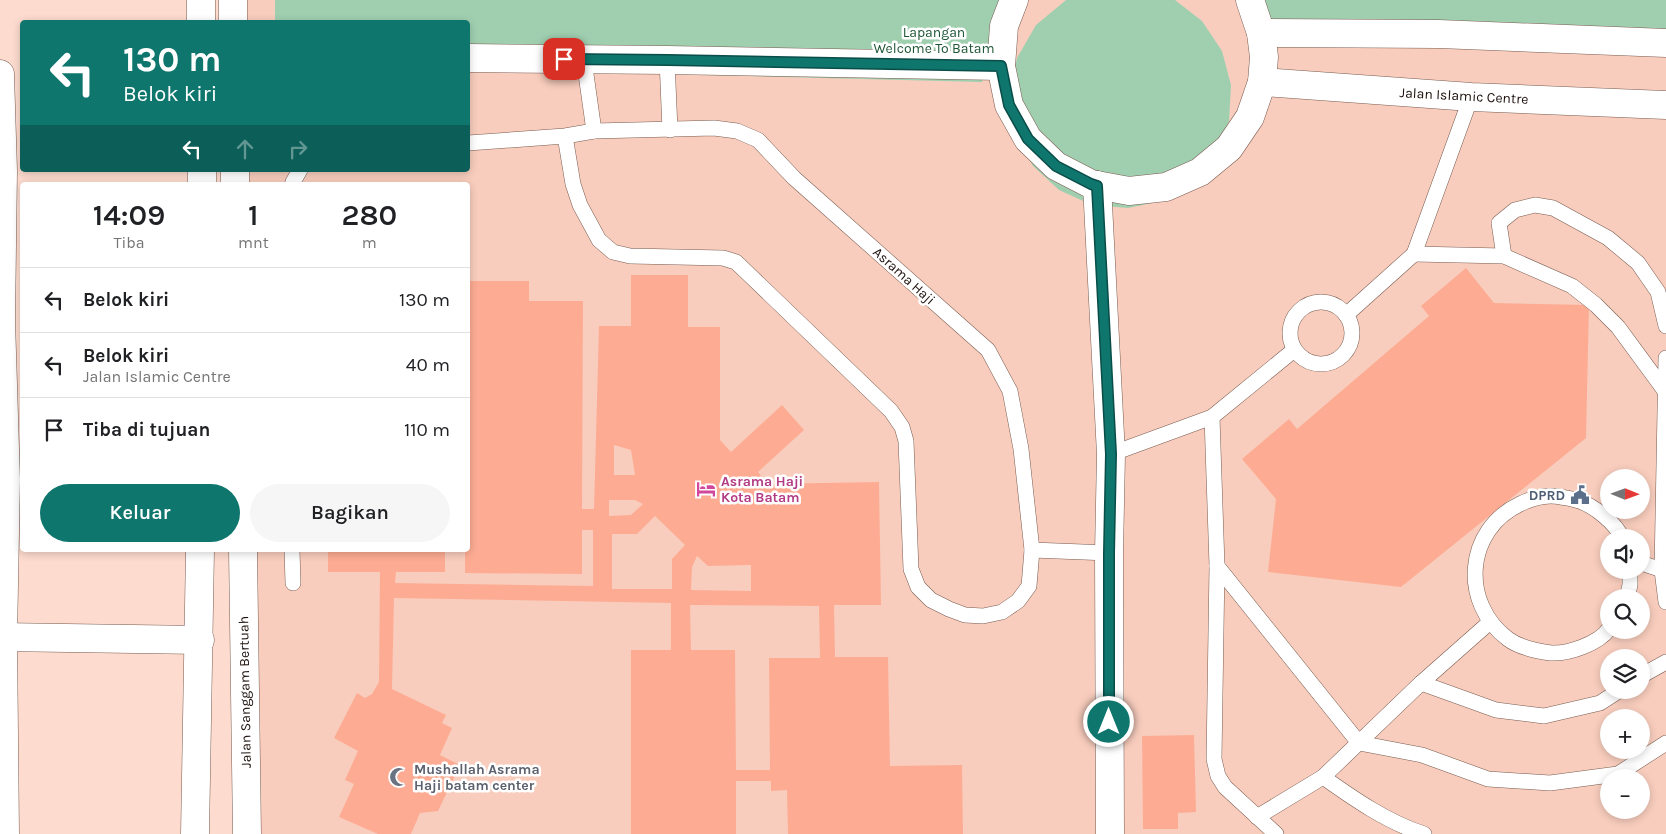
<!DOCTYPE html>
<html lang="id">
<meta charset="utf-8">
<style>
:root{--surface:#fff;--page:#f6f6f6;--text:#202124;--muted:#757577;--line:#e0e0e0;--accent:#0f766e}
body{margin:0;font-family:Karla,sans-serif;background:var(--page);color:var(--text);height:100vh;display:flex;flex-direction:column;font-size:19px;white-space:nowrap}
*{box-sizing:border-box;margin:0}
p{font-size:16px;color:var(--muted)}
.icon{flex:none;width:28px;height:28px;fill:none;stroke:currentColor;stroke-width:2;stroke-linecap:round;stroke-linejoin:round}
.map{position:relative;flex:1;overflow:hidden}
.panel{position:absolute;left:20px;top:182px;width:450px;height:370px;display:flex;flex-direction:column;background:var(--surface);border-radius:5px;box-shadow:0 2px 8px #0003}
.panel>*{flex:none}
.banner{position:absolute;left:20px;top:20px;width:450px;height:152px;border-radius:5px;box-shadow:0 2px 8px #0003;background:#0f766e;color:#fff;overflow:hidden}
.needle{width:32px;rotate:91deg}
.buttons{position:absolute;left:1600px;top:469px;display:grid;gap:10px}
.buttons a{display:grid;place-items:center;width:50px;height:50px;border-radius:50%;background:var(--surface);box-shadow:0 2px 8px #0003;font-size:25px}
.pin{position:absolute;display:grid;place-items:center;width:42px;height:42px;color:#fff;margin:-21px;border-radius:10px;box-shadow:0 2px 8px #0006}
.me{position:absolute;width:55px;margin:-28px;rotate:0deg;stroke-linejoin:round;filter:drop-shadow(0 0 4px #0008)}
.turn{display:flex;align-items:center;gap:18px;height:105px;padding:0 20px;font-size:22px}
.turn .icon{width:65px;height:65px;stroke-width:2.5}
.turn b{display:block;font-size:35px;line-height:42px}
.lanes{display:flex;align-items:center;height:48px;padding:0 20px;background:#0003;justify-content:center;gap:25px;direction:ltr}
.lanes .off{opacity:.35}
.eta{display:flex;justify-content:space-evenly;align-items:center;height:85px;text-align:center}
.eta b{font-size:30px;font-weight:600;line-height:35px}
.action{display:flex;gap:10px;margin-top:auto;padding:10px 20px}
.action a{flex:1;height:58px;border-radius:30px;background:var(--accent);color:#fff;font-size:20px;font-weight:600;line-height:58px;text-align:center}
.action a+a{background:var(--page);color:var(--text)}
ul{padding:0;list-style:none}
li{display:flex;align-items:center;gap:15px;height:65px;padding:0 20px;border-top:1px solid var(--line)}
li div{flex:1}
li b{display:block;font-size:19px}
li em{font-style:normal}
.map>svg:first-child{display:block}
.built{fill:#f8cdbd;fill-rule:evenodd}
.green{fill:#a0cfb0}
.building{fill:#fdac93;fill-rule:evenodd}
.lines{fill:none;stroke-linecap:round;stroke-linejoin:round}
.lane-casing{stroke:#795c50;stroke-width:16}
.street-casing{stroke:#795c50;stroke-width:29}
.secondary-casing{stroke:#795c50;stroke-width:29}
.lane{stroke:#fff;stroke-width:15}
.street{stroke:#fff;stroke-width:28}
.secondary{stroke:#fff;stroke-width:28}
.route-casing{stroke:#0a4d48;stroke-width:12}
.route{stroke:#0f766e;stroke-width:9}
.labels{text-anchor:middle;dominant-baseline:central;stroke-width:5;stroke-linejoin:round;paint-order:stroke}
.park-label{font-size:14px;fill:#1e5636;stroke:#fff}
.street-label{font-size:14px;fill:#1d110d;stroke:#fff}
.hotel-label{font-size:14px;font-weight:bold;fill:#b23c85;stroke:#fff;text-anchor:start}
.service-label{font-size:14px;font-weight:bold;fill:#4e5e75;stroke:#fff;text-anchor:end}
.worship-label{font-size:14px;font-weight:bold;fill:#5b616d;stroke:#fff;text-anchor:start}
</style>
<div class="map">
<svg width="1666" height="834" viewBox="0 0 1666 834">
<rect width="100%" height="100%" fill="#fddbce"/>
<path class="built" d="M233,0H1666V834H247L243,550H468V185H235V170H468V22H233ZM1609,478H1641V510H1609ZM1609,538H1641V570H1609ZM1609,598H1641V630H1609ZM1609,658H1641V690H1609ZM1609,718H1641V750H1609ZM1609,778H1641V810H1609Z"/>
<g class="green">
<path d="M275,0H1014L1006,8L982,82L468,69V22H275Z"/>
<path d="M1066,0H1175L1202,21L1222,51L1231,85L1229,121L1216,154L1162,201L1128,208L1092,205L1059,190L1033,166L1015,133L1009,95L1017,58L1036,25Z"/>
<path d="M1256,0H1666V38L1276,28Z"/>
</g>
<g class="building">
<path d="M1466,268L1494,303L1589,305L1586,438L1401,587L1268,572L1276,499L1242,459L1289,419L1297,429L1429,316L1421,306Z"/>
<path d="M631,275H688V327H720V440L731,452L782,405L804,430L758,472L768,484L879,482L881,605H834L835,657H888L890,766L962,765L963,834H788L787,790L771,791V781H736V834H631V650H671V603L394,598L392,689L446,715L442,723L452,728L440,755L460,765L438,811L420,813L411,834H378L339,817L354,784L345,780L358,751L334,738L357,693L365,698L372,694L379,682L380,572H328V550H445V572H396L395,583L593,586V530H582V574L465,573V550H468V281H529V301H583L582,509H594L599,326H631ZM614,445L631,450L635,475H614ZM609,500H635L643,504L631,515L609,516ZM655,516L685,545L672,559V589H612V534H637ZM697,556L708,566L751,565V591L691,590L692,567ZM690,605L819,606L820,658H769L770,770H736L735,650H691Z"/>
<path d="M1194,735L1196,812L1178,813V829H1143L1142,736Z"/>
</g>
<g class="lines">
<g class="lane-casing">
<g id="lane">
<path d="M584,60L594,131"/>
<path d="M667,60L670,130"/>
<path d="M468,143L565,136L594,131L714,128L737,131L758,140L794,178L988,350L1010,391L1021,449L1032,550L1029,586L1018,601L1002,612L983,616L965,615L949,609L931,600L918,587L911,569L906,441L902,427L891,411L736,262L723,258L630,256L613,252L599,240L580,205L573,184L565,136"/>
<path d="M292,185L293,182L300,170"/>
<path d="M1414,254L1504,256L1572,286L1596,305L1618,327L1665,391"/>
<path d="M1504,256L1499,223L1515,210L1535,205L1553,208L1608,238L1638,263L1658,292L1666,326"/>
<circle cx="1321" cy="333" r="31"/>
<path d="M1346,315L1414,254L1471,97"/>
<path d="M1666,358L1662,570L1666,602"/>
<path d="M1212,417L1217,566L1214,759L1218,776L1225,787L1276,834"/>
<path d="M1111,454L1212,417L1294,350"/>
<path d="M292,550L293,583"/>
<path d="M1032,550L1109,553"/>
<path d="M1641,563L1662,570L1666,569"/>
<path d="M1217,566L1359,743L1422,755L1488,779L1550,783L1618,774L1666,743"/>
<path d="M1627,598L1630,585V570"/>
<path d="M1609,629C1598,644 1568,654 1551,653C1536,651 1520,648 1508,639C1460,603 1465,530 1520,504C1532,498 1547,494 1561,497C1567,498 1574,499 1579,501C1594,506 1616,523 1622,538"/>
<path d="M1641,676L1666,662"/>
<path d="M1421,683L1496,710L1544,716L1600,703L1620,690"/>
<path d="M1323,777C1354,799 1387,822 1424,834"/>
<path d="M1257,817L1323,777L1421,683L1490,622"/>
</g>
</g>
<g class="street-casing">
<g id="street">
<path d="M201,0V22"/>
<path d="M0,74L3,171L1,321L6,480L3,637L5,834"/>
<path d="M202,170V185"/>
<path d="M0,637L200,640"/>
<path d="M195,834L200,550"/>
</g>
</g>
<g class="secondary-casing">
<g id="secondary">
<path d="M1014,0L1004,26L1001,66L1009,105L1028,139L1056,166L1091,184L1129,191L1166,187L1200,172L1229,148L1250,117L1262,82L1264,57L1261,33L1250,0"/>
<path d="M233,22V0"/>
<path d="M1261,33L1439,34L1666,43"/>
<path d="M468,58L667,60L1001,66"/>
<path d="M1262,82L1471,97L1666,105"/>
<path d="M235,170V185"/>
<path d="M1097,185L1111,454L1109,553L1110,834"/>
<path d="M243,550L247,834"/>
</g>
</g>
<use href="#lane" class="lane"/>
<use href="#street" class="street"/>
<use href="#secondary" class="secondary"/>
</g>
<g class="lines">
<g class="route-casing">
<path id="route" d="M564,59L668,60L1001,66L1009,105L1028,139L1056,166L1091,184L1097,186L1111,454L1109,553V722"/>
</g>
<use href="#route" class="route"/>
</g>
<defs>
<g id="hotel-bare" transform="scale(1.5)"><path d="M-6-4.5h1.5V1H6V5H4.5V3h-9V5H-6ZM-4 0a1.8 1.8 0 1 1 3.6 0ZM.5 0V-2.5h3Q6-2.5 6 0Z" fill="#d1479c" stroke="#fff" stroke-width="2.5" paint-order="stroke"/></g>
<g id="civic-bare" transform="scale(1.5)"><path d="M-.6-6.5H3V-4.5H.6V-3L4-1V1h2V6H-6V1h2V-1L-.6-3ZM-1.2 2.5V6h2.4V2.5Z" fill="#5c6f8a" stroke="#fff" stroke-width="2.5" paint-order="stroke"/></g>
<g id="mosque-bare" transform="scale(1.5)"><path d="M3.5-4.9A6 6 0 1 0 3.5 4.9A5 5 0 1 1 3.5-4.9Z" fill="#6b7280" stroke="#fff" stroke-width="2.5" paint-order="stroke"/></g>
</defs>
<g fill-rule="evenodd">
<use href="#hotel-bare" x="706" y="489"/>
<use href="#civic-bare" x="1580" y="495"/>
<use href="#mosque-bare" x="399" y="777"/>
</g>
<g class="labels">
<g class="park-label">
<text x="934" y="32">Lapangan<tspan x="934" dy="16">Welcome To Batam</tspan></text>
</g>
<g class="street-label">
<text transform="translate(1464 96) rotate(3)">Jalan Islamic Centre</text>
<text transform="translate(904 276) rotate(42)">Asrama Haji</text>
<text transform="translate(245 692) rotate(-91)">Jalan Sanggam Bertuah</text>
</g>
<g class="hotel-label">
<text x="721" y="481">Asrama Haji<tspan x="721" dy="16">Kota Batam</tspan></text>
</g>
<g class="service-label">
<text x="1565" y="495">DPRD</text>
</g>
<g class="worship-label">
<text x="414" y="769">Mushallah Asrama<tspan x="414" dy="16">Haji batam center</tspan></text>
</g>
</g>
</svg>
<div class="buttons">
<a><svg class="needle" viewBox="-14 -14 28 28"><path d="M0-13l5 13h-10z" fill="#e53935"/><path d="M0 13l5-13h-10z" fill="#757577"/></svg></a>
<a><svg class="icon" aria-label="sound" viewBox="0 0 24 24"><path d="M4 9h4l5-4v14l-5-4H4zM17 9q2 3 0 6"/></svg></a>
<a><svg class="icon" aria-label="search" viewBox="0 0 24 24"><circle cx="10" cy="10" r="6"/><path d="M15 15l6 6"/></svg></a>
<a><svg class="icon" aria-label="layers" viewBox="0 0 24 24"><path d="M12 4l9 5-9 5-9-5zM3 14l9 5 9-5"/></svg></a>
<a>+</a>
<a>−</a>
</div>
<div class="pin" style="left:564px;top:59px;background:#d93025"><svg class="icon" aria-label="arrive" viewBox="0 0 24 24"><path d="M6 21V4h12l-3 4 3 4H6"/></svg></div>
<svg class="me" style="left:1109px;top:722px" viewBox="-20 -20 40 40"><circle r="17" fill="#0f766e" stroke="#fff" stroke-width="3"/><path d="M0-11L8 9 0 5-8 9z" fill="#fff"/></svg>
<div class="banner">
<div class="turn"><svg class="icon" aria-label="left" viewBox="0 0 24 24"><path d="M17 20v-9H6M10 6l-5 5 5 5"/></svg><div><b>130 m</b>Belok kiri</div></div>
<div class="lanes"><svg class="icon" aria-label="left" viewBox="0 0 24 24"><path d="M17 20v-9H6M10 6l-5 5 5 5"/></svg><svg class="icon off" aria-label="ahead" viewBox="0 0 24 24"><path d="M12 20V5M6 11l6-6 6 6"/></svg><svg class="icon off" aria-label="right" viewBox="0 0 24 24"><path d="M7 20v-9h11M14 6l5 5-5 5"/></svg></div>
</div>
<section class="panel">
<div class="eta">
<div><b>14:09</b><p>Tiba</p></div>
<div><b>1</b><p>mnt</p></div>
<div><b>280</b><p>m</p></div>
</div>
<ul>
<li><svg class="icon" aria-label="left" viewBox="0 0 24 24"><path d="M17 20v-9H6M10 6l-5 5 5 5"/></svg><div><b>Belok kiri</b></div><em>130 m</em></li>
<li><svg class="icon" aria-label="left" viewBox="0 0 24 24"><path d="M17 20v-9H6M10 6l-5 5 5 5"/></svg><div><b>Belok kiri</b><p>Jalan Islamic Centre</p></div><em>40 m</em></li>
<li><svg class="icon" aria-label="arrive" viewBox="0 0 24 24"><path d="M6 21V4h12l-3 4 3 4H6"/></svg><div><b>Tiba di tujuan</b></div><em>110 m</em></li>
</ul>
<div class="action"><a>Keluar</a><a>Bagikan</a></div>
</section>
</div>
